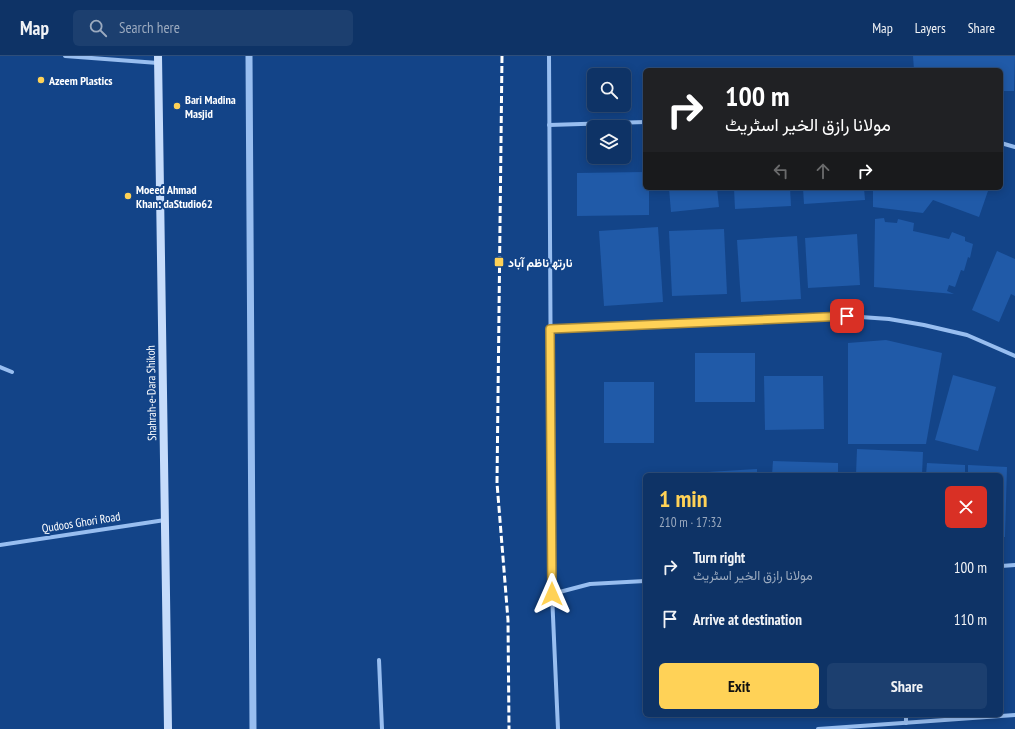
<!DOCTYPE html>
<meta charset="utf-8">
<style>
:root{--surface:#0e3366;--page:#1c3f6f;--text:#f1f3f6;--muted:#9baabf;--line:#2e4e7a;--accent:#ffd257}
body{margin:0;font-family:"PT Sans Narrow",Vazirmatn,sans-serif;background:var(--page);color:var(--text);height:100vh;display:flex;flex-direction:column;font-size:15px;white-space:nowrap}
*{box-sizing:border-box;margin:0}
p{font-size:13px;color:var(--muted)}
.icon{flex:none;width:22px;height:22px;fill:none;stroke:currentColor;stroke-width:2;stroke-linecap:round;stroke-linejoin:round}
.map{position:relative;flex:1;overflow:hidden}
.side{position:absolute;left:643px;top:417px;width:360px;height:244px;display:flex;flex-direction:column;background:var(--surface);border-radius:6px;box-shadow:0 2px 10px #0003,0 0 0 1px var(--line)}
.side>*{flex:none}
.hud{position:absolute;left:643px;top:12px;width:360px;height:122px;border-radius:6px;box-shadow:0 2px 10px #0003,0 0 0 1px var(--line);background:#202124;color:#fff;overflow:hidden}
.fabs{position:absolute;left:587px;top:12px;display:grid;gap:8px}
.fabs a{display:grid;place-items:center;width:44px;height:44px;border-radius:6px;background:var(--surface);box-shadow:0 2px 10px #0003,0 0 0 1px var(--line);font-size:20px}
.pin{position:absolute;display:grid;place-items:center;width:34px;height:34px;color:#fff;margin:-17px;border-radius:8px;box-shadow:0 2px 6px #0006}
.me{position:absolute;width:44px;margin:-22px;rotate:0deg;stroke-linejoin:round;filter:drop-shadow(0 0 3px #0008)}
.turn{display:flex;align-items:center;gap:14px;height:84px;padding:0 16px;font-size:18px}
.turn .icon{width:52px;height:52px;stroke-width:2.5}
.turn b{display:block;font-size:28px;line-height:34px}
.lanes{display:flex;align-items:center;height:38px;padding:0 16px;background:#0003;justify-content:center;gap:20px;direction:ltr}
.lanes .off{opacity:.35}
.round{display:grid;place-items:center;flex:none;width:42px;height:42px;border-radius:6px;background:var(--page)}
.overview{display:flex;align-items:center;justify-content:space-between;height:68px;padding:0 16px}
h1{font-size:24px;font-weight:700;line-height:30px;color:var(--accent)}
.action{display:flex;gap:8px;margin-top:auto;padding:8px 16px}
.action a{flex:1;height:46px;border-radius:6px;background:var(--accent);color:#111;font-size:16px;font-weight:700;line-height:46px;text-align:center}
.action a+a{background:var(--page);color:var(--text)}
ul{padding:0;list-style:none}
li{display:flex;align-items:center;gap:12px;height:52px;padding:0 16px}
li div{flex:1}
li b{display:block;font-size:15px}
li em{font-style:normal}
header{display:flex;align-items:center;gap:24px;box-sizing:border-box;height:56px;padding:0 20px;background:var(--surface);border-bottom:1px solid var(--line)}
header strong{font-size:19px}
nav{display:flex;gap:22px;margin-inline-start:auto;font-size:14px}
.search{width:280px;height:36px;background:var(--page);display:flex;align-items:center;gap:10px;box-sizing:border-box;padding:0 14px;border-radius:6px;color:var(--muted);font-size:15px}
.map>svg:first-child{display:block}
.building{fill:#205aa8}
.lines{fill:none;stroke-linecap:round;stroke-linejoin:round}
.minor{stroke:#98bef0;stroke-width:4}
.tertiary{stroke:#98bef0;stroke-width:7}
.secondary{stroke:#c6dcfb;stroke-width:8}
.rail{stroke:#fff;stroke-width:3;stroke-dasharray:7 3;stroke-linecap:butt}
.route-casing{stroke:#a68839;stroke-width:10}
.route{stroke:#ffd257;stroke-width:7}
.poi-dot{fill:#ffd257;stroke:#134488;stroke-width:1.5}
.labels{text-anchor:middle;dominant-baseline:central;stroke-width:4;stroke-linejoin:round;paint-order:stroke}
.poi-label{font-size:12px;font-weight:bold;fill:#fff;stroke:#134488;text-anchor:start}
.street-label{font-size:12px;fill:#fff;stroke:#134488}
</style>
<header>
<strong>Map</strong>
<div class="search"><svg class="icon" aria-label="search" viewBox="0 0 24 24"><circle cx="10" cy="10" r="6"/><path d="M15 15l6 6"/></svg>Search here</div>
<nav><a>Map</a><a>Layers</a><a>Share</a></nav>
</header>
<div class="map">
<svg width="1015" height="673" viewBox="0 0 1015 673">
<rect width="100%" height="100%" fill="#134488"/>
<g class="building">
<path d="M913,0H1015L1014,35H1001V14H914Z"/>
<path d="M645,116V132H649V159L577,160V117Z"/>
<path d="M669,132H717L719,151L671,156Z"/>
<path d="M734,132H790L791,150L735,153Z"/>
<path d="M803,132H864L865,144L804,148Z"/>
<path d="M873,132H989L979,161L933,144L923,157L873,151Z"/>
<path d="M884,162L885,166L897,167L898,163L914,167L913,175L949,183L952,176L965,181V185L973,188L970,202L968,201L964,215L961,214L955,231L949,229L947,235L954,238L874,231L875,163Z"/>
<path d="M658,171L663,246L604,250L599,175Z"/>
<path d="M724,173L727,238L672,240L669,175Z"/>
<path d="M857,178L860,229L808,232L805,182Z"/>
<path d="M797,180L801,243L741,246L737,184Z"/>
<path d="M997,195L1015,203V240L1011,238L999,266L972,254Z"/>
<path d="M886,284L942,297L926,388H848V287Z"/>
<rect x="695" y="297" width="60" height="49"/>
<path d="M953,319L996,331L978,395L935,384Z"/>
<path d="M764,320H823L824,373L765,374Z"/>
<rect x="604" y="326" width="50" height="61"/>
<path d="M857,393L923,396L922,419H856Z"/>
<path d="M773,405L838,407V419H772Z"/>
<path d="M927,407L965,409V419H926Z"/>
<path d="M968,409L1007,411L1005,481H1001V419H968Z"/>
<path d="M757,413V419H691V417Z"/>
</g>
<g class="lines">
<g class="minor">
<path d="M65,0L158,7"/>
<path d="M549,0L552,538L558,673"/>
<path d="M549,69L645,66"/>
<path d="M1001,87L1015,91"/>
<path d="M550,273L847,260L889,263L924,269L967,279L1015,300"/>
<path d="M0,311L12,316"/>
<path d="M0,489L165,464"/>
<path d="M1001,510L1015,509"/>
<path d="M552,538L590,528L645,525"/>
<path d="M379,604L382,673"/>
<path d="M906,659V667"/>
<path d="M818,673L1015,659"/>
</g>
<path class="tertiary" d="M249,0L253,673"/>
<path class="secondary" d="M158,0L168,673"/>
<path class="rail" d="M502,0L497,427L508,564L509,673"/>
</g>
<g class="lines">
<g class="route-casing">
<path id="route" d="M552,538L550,273L847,260"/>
</g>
<use href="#route" class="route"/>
</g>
<g class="poi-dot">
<circle cx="41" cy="24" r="4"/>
<circle cx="177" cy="50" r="4"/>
<circle cx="128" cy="140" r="4"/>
<rect x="494" y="201" width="10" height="10" rx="2"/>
</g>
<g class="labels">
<g class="poi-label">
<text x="49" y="24">Azeem Plastics</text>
<text x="185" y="43">Bari Madina<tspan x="185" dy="14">Masjid</tspan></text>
<text x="136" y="133">Moeed Ahmad<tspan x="136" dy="14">Khan: daStudio62</tspan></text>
<text x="508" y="206">نارتھ ناظم آباد</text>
</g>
<g class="street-label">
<text transform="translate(151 337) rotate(-91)">Shahrah-e-Dara Shikoh</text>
<text transform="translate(81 466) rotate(-9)">Qudoos Ghori Road</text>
</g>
</g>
</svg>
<div class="fabs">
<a><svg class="icon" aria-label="search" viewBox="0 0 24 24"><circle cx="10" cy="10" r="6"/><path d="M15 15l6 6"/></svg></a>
<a><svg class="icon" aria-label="layers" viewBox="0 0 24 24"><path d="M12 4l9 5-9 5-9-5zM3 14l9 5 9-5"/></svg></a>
</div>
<div class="pin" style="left:847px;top:260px;background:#d93025"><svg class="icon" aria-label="arrive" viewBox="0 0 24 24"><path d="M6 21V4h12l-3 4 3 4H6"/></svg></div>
<svg class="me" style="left:552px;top:538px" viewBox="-20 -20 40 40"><path d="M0-17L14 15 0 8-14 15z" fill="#ffd257" stroke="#fff" stroke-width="4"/></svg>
<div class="hud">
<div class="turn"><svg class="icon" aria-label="right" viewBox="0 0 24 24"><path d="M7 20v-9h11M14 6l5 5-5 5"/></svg><div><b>100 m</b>مولانا رازق الخیر اسٹریٹ</div></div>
<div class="lanes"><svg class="icon off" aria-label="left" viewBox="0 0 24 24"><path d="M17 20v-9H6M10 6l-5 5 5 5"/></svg><svg class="icon off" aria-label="ahead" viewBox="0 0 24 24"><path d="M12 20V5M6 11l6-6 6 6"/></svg><svg class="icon" aria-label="right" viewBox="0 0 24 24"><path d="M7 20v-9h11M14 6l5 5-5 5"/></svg></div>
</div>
<section class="side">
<div class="overview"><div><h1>1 min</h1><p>210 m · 17:32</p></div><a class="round" style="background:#d93025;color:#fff"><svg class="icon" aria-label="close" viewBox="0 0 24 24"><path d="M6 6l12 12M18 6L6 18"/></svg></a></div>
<ul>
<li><svg class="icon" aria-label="right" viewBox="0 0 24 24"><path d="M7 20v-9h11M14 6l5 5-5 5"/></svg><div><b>Turn right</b><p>مولانا رازق الخیر اسٹریٹ</p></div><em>100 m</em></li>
<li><svg class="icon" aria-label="arrive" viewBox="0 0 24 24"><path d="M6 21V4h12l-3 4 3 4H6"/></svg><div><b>Arrive at destination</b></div><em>110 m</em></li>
</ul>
<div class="action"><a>Exit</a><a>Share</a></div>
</section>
</div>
